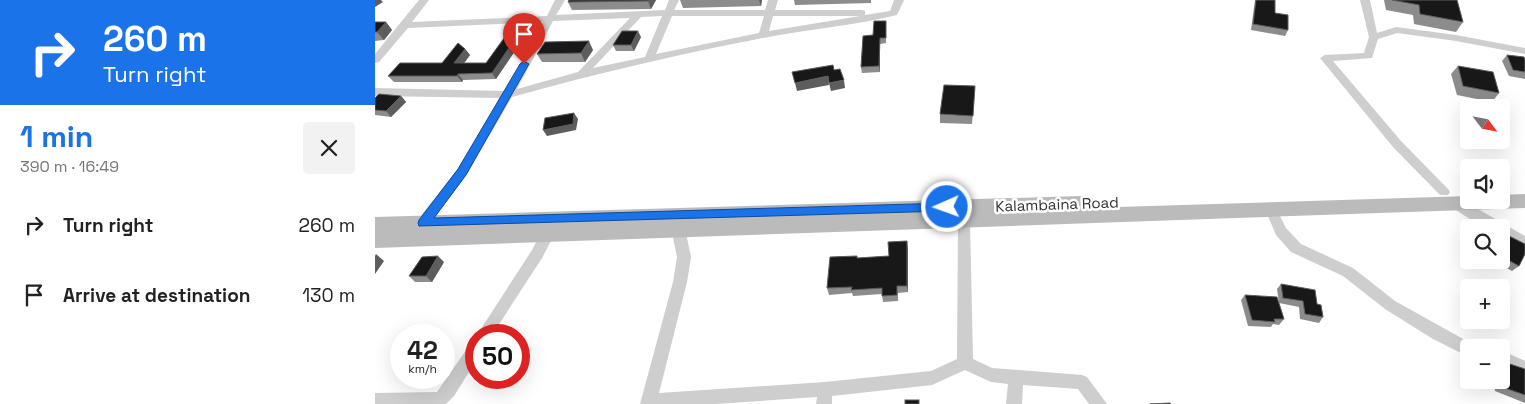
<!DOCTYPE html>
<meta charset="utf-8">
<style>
:root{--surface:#fff;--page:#f2f2f2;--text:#222;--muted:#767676;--accent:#1a73e8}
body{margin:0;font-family:"Space Grotesk",sans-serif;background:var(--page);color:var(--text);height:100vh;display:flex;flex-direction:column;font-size:19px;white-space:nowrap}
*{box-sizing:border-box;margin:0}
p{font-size:16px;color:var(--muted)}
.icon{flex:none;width:28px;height:28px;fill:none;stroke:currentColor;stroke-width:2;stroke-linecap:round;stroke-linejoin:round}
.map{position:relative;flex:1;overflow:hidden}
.side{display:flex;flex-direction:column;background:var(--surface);width:375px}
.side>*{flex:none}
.guide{background:#1a73e8;color:#fff;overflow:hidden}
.needle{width:32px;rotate:122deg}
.fabs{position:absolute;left:1085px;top:99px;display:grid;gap:10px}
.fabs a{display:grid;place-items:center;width:50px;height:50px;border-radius:5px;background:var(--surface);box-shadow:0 5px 20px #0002;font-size:25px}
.speed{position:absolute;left:15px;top:324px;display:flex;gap:10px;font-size:25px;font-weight:700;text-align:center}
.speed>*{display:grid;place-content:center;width:65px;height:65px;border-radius:50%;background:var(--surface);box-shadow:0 5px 20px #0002;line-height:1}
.speed small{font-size:12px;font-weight:400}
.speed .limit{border:8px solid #d22;background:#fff;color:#111}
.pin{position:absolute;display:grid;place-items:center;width:42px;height:42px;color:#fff;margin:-51px -21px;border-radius:50% 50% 50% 0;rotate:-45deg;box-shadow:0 0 5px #0007}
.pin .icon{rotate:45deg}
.me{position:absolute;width:55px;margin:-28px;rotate:268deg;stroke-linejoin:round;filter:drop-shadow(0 0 4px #0008)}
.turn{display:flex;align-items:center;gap:18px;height:105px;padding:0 20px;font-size:22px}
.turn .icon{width:65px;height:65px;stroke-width:2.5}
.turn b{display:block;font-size:35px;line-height:42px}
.round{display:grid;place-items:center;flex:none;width:52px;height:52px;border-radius:5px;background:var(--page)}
.overview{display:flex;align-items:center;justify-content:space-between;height:85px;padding:0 20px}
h1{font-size:30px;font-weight:600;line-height:38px;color:var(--accent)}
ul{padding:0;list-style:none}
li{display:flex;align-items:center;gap:15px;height:70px;padding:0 20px}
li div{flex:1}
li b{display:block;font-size:19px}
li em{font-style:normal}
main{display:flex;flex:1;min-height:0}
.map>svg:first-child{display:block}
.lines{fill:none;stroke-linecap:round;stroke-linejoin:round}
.minor{fill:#cecece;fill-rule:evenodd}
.tertiary{fill:#cecece;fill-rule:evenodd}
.secondary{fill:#bbb;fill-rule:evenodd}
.wall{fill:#8c8c8c}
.shaded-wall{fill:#5d5d5d}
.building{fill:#181818;stroke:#5d5d5d}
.route{fill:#1a73e8;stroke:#114b97}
.labels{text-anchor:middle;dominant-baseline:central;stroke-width:5;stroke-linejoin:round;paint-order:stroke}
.street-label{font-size:15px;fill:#313131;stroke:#fff}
</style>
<main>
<section class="side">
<div class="guide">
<div class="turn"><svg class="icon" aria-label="right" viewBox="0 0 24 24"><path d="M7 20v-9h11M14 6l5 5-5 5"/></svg><div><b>260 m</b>Turn right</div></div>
</div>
<div class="overview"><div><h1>1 min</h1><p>390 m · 16:49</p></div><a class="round"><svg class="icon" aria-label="close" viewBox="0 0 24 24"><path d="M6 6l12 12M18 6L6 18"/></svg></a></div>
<ul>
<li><svg class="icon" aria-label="right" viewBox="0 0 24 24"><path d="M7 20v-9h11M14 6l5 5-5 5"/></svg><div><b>Turn right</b></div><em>260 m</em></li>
<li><svg class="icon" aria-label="arrive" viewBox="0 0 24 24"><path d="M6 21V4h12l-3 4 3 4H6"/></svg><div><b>Arrive at destination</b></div><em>130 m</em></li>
</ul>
</section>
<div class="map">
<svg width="1150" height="404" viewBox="0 0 1150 404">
<rect width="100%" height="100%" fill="#fff"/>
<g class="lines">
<g class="minor">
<path d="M44,0H54L37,22L172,16L180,0H190L181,15L290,10L294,0H304L299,10H390L393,0H403L400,10H487L490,11V15L515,11L519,0H529L522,15C478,26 432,29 388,38C303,54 220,74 137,97L91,175L53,227H43L42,223L43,219L83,169L126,98L0,96V88L130,91L168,22L33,28L4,62L0,63V54ZM287,16L270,57L218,68L266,17ZM297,16H389L384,33L281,54ZM398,16H485L394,31ZM255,18L203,72L142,89L178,21Z"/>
<path d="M985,0H995L1002,33L1021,27L1081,35L1150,48V54L1081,41L1022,33L1003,39L997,58L958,61L1026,141L1073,189L1075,192L1073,195H1065L1018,147L945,58L950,55L989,53L994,37Z"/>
<path d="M896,204L900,206L911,228L926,244L978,268L1020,301L1099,345L1100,348H1094V357L1058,339L1010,309L968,276L916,252L901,235L890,209L892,206Z"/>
<path d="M589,215L594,216L595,220L598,359L617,368L707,375L712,377L732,404H714L703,389L648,385L647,404H631L633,384L616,382L590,370L557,385L457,396V404H441L442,397L341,404H265L298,282L302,257L298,238L305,226L310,225L315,226L316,230L312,238L316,257L312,282L284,393L450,382L556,371L582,359L583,220L584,216Z"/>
<path d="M172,230L177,231L179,235L167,258L117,335H102L157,250L167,231Z"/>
<path d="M101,341V361L79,396L71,404H0V393L62,392L96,343Z"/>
<path d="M1126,350L1150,361V376L1126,365Z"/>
</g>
<path class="tertiary" d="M1082,197L1150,236V251L1126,238V228H1109L1076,207L1074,203L1076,199Z"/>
<path class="secondary" d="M1150,194V208L0,248V217L705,196L712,198L714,203L710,208L1094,196V200H1126V195Z"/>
</g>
<g class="wall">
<path d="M194,0H281L276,9L197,10L193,2Z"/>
<path d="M305,0H387L386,6L308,8Z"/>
<path d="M419,0H496V3L420,5Z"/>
<path d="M880,0H900V13L913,30L910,36L876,30Z"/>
<path d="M1009,0H1082L1088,22L1081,32L1039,24L1038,15L1011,10Z"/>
<path d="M511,21V43L505,44V72L487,73L486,67L498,35Z"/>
<path d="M0,22H11L17,30L9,40L0,41Z"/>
<path d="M266,37L259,51H241L238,45Z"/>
<path d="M144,45L121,79L88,80L87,82H19L13,76L67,63L90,49L95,55L89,63H111Z"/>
<path d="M218,50L210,62H167L162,54Z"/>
<path d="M1132,55L1150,60V79L1134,76L1127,61Z"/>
<path d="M1083,66L1124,93L1117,102L1082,95L1076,74Z"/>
<path d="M600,86L597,124L565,123V114Z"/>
<path d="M26,96L31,102L16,117L0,115V98Z"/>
<path d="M1094,232V260L1085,256L1091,234Z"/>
<path d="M1134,236L1144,266L1137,271L1117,260H1126V241L1127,242Z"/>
<path d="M533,248V292L523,293V301L508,302L507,294L478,296L477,293L454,295L452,288L483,258L514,256Z"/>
<path d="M1094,260H1112L1106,265Z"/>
<path d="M69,262L57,282H40L34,276Z"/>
<path d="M906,284L942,304L948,317L944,323L925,319L924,307L904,303L909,319L904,325L898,324L896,327L873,326L866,300L870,295L904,303L902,289Z"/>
<path d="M1150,369V403L1120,391L1119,380H1126Z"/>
</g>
<g class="shaded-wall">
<path d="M0,0H6L8,2L0,7Z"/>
<path d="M274,0H281L276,9L273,1Z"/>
<path d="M384,0H387L386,6Z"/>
<path d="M11,22L17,30L9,40L2,32Z"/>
<path d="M263,31L266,37L259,51L256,45Z"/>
<path d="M505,38V72L504,66Z"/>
<path d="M140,39L144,45L121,79L117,73Z"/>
<path d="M214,41L218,50L210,62L206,53Z"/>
<path d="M90,49L95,55L84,70L79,63Z"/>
<path d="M83,74L88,80L87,82L82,76Z"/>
<path d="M453,76L454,85L422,91L420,83Z"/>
<path d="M469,80L470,88L456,91L454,83Z"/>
<path d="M26,96L31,102L16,117L11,111Z"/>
<path d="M199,113L203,119L201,130L172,136L168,130Z"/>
<path d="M532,241L533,248V292L532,286Z"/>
<path d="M1,254L9,261L0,274V256Z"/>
<path d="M63,256L69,262L57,282L51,276Z"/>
</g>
<g class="building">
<path d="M194,0H274L273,1L193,2Z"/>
<path d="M881,0H900V13L913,15V30L878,24Z"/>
<path d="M1017,0H1082L1088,22L1045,14L1044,5Z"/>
<path d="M499,21H511V38H505L504,66L486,67L488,36L498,35Z"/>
<path d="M0,22H11L2,32H0Z"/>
<path d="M247,31H263L256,45H238Z"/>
<path d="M132,34L140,39L117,73L83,74L82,76H13L25,63H67L83,43L90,49L79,63H111Z"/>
<path d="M214,41L206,53L162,54L170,42Z"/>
<path d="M1132,55L1149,57L1150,60V72L1138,70Z"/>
<path d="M458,65L459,70L465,69L469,80L454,83L453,76L420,83L417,72Z"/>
<path d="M1083,66L1118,72L1124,93L1088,86Z"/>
<path d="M569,85L600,86L598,116L565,114Z"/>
<path d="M4,94L26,96L11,111L0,110V98Z"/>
<path d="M199,113L198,124L168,130L170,118Z"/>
<path d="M1134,236L1150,244V254L1144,266L1126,256V241L1130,243Z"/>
<path d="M1094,240V252L1091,251Z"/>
<path d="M532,241V286H522V295L507,296V288L476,290L477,287L452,288L455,257L482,256V258L514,256L513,242Z"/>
<path d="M63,256L51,276H34L47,257Z"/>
<path d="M906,284L940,290L942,304L946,305L948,317L930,314L928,301L908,298Z"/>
<path d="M870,295L902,297L909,319H899L900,322L877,320Z"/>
<path d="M1126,361L1150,369V395L1127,387Z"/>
<rect x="530" y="400" width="14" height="4"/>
<path d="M795,403L796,404H775Z"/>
</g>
<path class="route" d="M149,61L154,64L91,175L59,218L572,203L577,207L572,211L44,226L43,223L44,220L83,169L145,64Z"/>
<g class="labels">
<g class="street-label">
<text transform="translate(682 204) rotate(-2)">Kalambaina Road</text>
</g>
</g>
</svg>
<div class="fabs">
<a><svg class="needle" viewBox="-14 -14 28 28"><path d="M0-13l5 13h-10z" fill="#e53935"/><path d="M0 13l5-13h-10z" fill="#767676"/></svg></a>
<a><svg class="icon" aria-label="sound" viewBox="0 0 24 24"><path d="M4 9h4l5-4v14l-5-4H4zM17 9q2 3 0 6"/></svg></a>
<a><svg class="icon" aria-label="search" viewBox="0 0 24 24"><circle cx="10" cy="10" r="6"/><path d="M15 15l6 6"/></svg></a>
<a>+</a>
<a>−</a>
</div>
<div class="speed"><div>42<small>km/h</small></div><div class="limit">50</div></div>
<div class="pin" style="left:149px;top:64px;background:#d93025"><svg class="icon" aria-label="arrive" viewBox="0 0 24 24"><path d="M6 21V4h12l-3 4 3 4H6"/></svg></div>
<svg class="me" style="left:572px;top:207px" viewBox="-20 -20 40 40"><circle r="17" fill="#1a73e8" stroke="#fff" stroke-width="3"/><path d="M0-11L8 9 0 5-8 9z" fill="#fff"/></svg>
</div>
</main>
